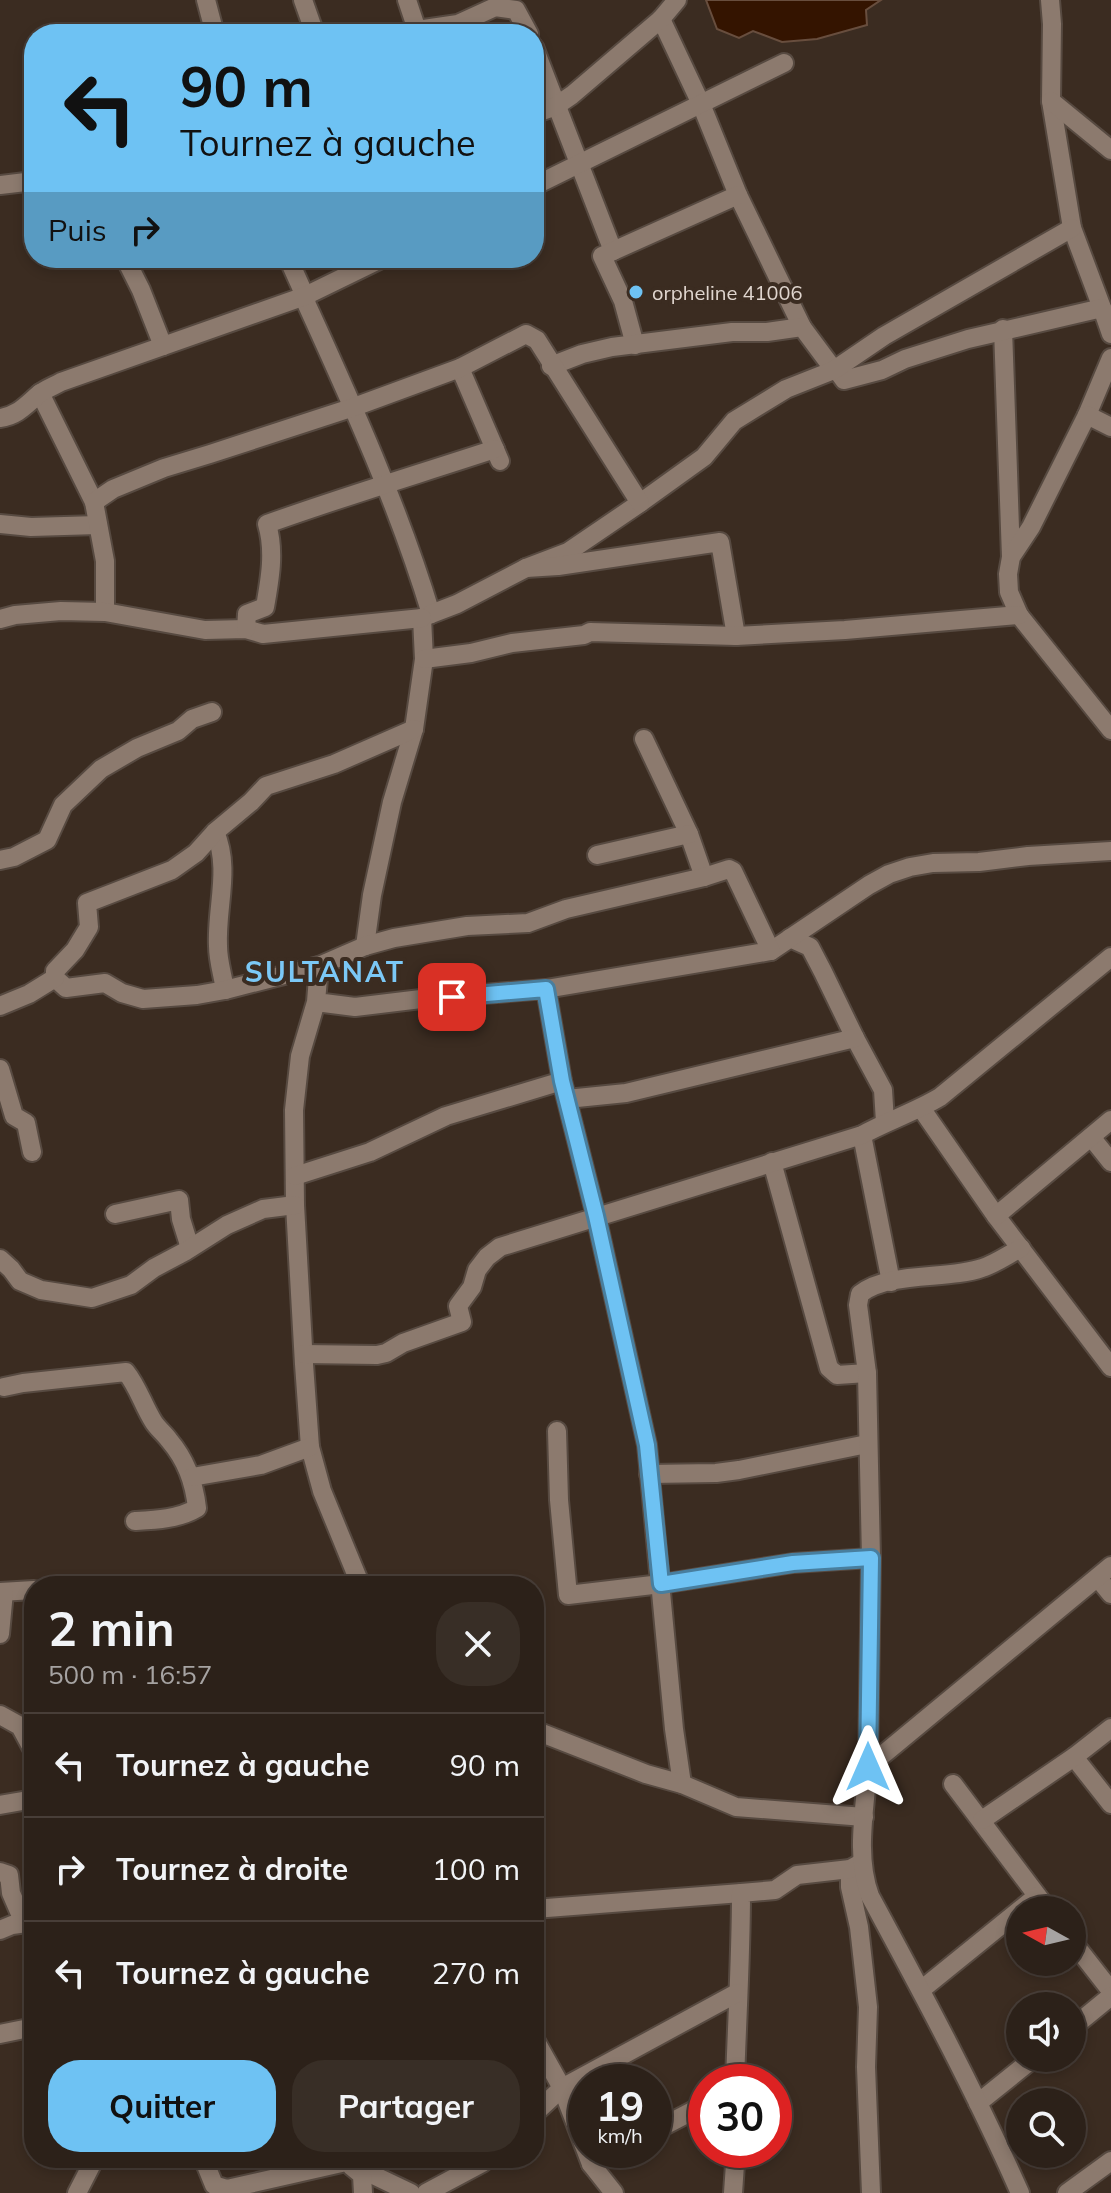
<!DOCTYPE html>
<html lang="fr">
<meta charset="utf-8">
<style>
:root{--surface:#2c2119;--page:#382e26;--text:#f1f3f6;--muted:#a6a3a2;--line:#483e38;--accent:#6ec2f3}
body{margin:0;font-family:Mulish,sans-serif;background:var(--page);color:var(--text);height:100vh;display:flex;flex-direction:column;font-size:30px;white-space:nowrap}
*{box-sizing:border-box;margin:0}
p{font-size:26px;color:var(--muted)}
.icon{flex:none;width:44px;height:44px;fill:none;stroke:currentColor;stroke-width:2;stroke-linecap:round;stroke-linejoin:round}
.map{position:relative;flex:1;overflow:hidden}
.details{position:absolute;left:24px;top:1576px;width:520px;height:592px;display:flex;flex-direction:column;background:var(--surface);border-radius:32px;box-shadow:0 4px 12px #0003,0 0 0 2px var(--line)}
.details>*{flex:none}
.guide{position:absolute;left:24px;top:24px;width:520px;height:244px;border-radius:32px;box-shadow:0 4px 12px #0003,0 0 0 2px var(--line);background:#6ec2f3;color:#111;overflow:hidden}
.needle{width:52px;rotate:278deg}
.buttons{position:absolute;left:1006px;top:1896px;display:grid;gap:16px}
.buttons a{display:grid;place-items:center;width:80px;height:80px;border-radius:50%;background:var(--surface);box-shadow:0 4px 12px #0003,0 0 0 2px var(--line);font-size:40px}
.speed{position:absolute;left:568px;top:2064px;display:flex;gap:16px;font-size:40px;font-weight:700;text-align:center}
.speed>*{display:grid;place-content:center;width:104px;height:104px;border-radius:50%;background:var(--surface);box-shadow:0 4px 12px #0003,0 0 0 2px var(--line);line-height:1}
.speed small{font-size:20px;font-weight:400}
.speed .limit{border:12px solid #d22;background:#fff;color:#111}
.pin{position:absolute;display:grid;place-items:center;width:68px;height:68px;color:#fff;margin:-34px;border-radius:16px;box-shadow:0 4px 12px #0006}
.me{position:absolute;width:88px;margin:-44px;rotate:0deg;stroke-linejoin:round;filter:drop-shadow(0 0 6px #0008)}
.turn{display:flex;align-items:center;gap:28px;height:168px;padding:0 24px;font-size:36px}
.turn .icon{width:104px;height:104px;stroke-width:2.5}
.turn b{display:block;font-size:56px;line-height:68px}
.then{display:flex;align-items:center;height:76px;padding:0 24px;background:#0003;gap:16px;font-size:30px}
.round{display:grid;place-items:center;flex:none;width:84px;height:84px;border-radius:32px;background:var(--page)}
.headline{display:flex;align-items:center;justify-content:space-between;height:136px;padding:0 24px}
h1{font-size:48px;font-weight:700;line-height:60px}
.button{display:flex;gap:16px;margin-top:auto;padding:16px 24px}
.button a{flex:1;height:92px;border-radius:32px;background:var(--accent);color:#111;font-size:32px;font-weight:700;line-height:92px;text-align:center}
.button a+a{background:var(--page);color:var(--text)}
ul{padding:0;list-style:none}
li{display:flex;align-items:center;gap:24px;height:104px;padding:0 24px;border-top:2px solid var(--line)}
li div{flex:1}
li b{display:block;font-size:30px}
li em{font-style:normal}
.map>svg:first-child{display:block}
.water{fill:#341400;stroke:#684e3e;stroke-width:2}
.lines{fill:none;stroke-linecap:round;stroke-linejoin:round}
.minor-casing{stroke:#574a41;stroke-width:22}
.minor{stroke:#8c7a6e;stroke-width:18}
.route-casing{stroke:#487e9e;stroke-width:20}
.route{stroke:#6ec2f3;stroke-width:14}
.poi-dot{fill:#6ec2f3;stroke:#3b2c21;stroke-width:3}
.labels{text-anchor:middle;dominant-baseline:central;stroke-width:8;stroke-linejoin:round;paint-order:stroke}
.poi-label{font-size:20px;fill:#e0d6cf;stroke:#3b2c21;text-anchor:start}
.district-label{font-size:28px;font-weight:bold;letter-spacing:2px;fill:#7bc8f6;stroke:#3b2c21}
</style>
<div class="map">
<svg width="1111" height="2193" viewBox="0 0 1111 2193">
<rect width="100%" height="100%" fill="#3b2c21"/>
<path class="water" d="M706,0H881L866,10L867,25L817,39L782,42L753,31L739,38L717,29Z"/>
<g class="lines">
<g class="minor-casing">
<g id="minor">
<path d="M206,0L215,34"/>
<path d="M303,0L315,34"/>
<path d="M407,0L417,30L458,24L495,7L516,10L529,34"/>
<path d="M1050,0L1052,24L1051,101L1072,228L1102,308"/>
<path d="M661,19L701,104L738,195L802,327"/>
<path d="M534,47L613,251"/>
<path d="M1051,101L1111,150"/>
<path d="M534,114L556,106L572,95L661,19L677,0"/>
<path d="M0,185L34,181"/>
<path d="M534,186L784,63"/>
<path d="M125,258L141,290L163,346"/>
<path d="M288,258L305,296L307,305C353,406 399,508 431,614L422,618L424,659L414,729L392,802L372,895L365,946"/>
<path d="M1003,329L1011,557"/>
<path d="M635,345L623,301L602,256L738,195"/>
<path d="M1111,358L1087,415L1031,527L1011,557L1008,574L1009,592L1019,615L1111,730"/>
<path d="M551,366L582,354L612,347L732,332H767L802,327L834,370"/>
<path d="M460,368L500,461"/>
<path d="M836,369L844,380L882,370L905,359L968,339L1102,308L1111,334"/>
<path d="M40,393L94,502"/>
<path d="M1087,415L1111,427"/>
<path d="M0,418C17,416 26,405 38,395C45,389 54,386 61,382L305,296L383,258"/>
<path d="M0,524L31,527L98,525"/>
<path d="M526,568L568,552L640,503L704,457L734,421L786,389L834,370L884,336L1072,228"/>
<path d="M105,612V561L94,502L113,489L164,468L210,454L354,407L460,368L526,334L537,340L640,503"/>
<path d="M431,614L457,604L526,568L558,566L720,542L736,636"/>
<path d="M0,619L15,615L61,611L105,612L205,630L246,629L263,634L422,618"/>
<path d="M246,629L247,614L265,607C270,579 275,551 267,524C342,497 419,474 495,449"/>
<path d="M424,659L471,653L512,643L584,635L590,632L736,636L845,630L1019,615"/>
<path d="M644,739L689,834L704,877"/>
<path d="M215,832C231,868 216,908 218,946C218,961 223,976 225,990"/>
<path d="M597,855L689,834"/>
<path d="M0,860L14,857L47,840L63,805L101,769L137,748L178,731L192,719L212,712"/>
<path d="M790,938L810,947L823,972L855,1038L883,1090L885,1122"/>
<path d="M771,951L869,885L889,874L910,867L933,863L979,862L1028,856L1111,851"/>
<path d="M55,978L66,988L105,983L122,993L143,999L197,995L225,990L319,966"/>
<path d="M546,989L562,1081L596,1216L647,1445L674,1729L682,1784"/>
<path d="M316,1002L355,1007L421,999L546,989L771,951L733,871L729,869L704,877L566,909L528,923L467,926L394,938L365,946L319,966L316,1002L300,1056L294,1110L295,1205L304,1364L310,1447L322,1491L361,1586"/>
<path d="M0,1006L29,994L55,978V971L75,950L89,927L87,903L172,870L196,853L215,832L251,802L266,786L334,764L414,729"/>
<path d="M0,1069L14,1116L26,1123L32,1152"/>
<path d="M567,1099L626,1093L855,1038"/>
<path d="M921,1108L996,1216L1111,1367"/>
<path d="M862,1135L891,1282"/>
<path d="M1091,1137L1111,1162"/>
<path d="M772,1162L829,1368L837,1375L867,1373"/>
<path d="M295,1176L370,1152L446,1116L562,1081"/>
<path d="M115,1214L179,1200L181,1219L190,1248"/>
<path d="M996,1216L1111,1120"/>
<path d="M0,1259L11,1269L20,1281L41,1290L92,1298L131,1285L154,1268L186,1251L227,1225L263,1209L295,1205"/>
<path d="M304,1354L377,1355L386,1353L403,1343L462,1322L458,1306L472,1287L477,1270L487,1257L500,1247L862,1135C887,1121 915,1112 940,1097L1111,957"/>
<path d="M4,1387L23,1383L126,1372C138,1387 143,1405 153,1421C157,1428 164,1433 169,1440C186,1460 194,1481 197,1508C179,1519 155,1520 135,1521"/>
<path d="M557,1431L559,1500L568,1595L661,1584L793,1563L871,1558"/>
<path d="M649,1474L716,1473L739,1470L867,1444"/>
<path d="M192,1477L261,1465L310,1447"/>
<path d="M1098,1578L1111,1594"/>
<path d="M0,1592L34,1590"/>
<path d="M0,1634L4,1592"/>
<path d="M0,1715L20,1726L34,1752"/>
<path d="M534,1730L646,1774L682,1784L736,1807L864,1817"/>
<path d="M1074,1757L1111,1804"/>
<path d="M868,1767L871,1558L867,1373L858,1305L860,1294C888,1271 948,1280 982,1268C995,1264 1009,1254 1021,1248"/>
<path d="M953,1784L1048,1910"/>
<path d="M0,1805L34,1799"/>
<path d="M982,1820L1074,1757L1111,1728"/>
<path d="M850,1869V1887L859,1927L868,2007L866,2067L871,2193"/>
<path d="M0,1872L9,1875L11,1893L24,1923"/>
<path d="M534,1909L741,1893"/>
<path d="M0,1930L12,1925L34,1922"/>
<path d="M1072,1941L1111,1991"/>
<path d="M921,1990L1037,1896"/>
<path d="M1072,2028L1111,1996"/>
<path d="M0,2034L34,2027"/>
<path d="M534,2038L562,2088L591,2164L614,2193"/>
<path d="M735,2082C737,2019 741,1956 741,1893L775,1890L797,1875L850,1869L859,1864"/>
<path d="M978,2103L1034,2058"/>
<path d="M534,2114L562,2088L737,1993"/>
<path d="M654,2131L706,2104"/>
<path d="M203,2158L214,2185L227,2189L346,2162L411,2193"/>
<path d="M591,2164L619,2150"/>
<path d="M351,2166L362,2175L363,2193"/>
<path d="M77,2193L95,2158"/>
<path d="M426,2193L482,2163L488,2158"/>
<path d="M733,2193L736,2150"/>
<path d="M1020,2193C975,2091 923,1994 870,1896C855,1856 865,1809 868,1767L1111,1566"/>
<path d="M1067,2193L1111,2161"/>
</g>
</g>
<use href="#minor" class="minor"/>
</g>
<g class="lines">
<g class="route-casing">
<path id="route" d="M452,997L546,989L562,1081L596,1216L647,1445L661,1584L793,1563L871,1558L868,1767"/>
</g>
<use href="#route" class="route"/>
</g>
<circle class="poi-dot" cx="636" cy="292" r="8"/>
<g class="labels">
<g class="poi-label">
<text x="652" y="292">orpheline 41006</text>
</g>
<g class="district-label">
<text x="325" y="971">SULTANAT</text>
</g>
</g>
</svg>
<div class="buttons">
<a><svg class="needle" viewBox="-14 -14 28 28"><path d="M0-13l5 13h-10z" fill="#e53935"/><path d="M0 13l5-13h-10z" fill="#a6a3a2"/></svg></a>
<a><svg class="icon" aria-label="sound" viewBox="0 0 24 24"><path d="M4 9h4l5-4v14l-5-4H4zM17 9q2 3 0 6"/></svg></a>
<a><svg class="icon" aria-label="search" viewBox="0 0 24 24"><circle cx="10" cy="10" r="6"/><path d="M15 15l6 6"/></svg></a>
</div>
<div class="speed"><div>19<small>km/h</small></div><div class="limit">30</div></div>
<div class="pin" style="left:452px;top:997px;background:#d93025"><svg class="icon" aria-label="arrive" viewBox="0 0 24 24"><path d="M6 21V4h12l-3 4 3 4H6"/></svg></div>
<svg class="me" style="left:868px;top:1767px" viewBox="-20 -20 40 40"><path d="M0-17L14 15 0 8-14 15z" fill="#6ec2f3" stroke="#fff" stroke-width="4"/></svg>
<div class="guide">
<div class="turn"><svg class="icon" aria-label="left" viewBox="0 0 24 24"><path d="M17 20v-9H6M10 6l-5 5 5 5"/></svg><div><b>90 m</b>Tournez à gauche</div></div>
<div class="then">Puis<svg class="icon" aria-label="right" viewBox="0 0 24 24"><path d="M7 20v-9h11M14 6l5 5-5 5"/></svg></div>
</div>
<section class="details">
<div class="headline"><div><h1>2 min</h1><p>500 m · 16:57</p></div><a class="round"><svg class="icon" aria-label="close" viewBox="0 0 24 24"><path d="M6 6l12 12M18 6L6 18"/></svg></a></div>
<ul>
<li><svg class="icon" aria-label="left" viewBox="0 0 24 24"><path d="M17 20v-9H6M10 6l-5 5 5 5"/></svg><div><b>Tournez à gauche</b></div><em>90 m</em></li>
<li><svg class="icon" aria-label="right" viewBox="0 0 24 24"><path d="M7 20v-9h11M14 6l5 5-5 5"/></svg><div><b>Tournez à droite</b></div><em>100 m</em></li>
<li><svg class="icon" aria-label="left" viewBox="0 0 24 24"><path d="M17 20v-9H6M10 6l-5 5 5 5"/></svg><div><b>Tournez à gauche</b></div><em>270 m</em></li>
</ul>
<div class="button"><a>Quitter</a><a>Partager</a></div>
</section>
</div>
